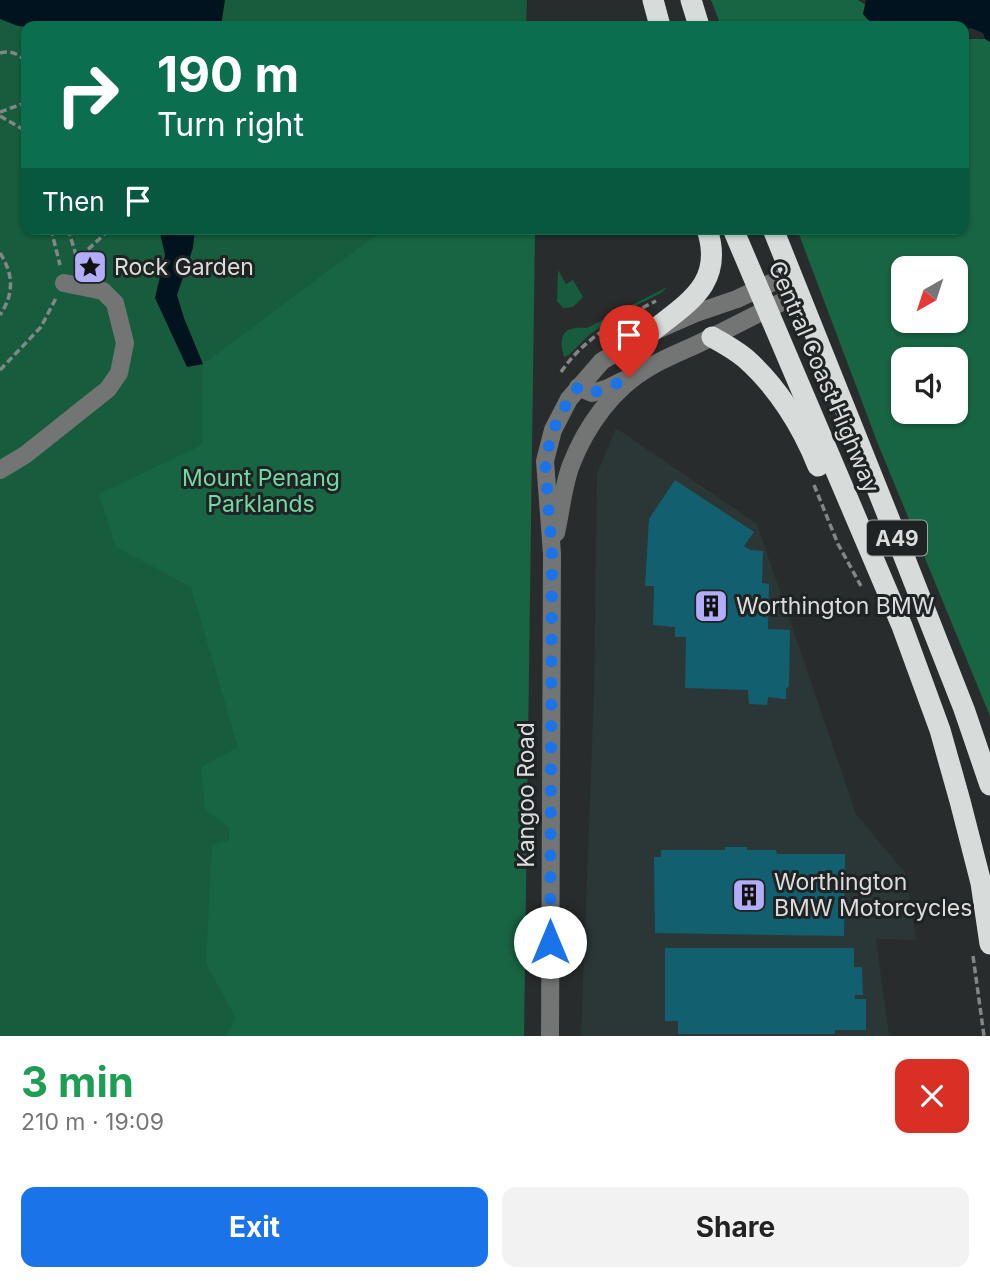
<!DOCTYPE html>
<meta charset="utf-8">
<style>
:root{--surface:#fff;--page:#f2f2f2;--text:#222;--muted:#767676;--accent:#1a73e8}
body{margin:0;font-family:Inter,sans-serif;background:var(--page);color:var(--text);height:100vh;display:flex;flex-direction:column;font-size:26px;white-space:nowrap}
*{box-sizing:border-box;margin:0}
p{font-size:23px;color:var(--muted)}
.icon{flex:none;width:38px;height:38px;fill:none;stroke:currentColor;stroke-width:2;stroke-linecap:round;stroke-linejoin:round}
.map{position:relative;height:1036px;overflow:hidden}
.drawer{display:flex;flex-direction:column;background:var(--surface);flex:1}
.drawer>*{flex:none}
.hud{position:absolute;left:21px;top:21px;width:948px;height:214px;border-radius:14px;box-shadow:0 2px 5px #0004;background:#0b6e4f;color:#fff;overflow:hidden}
.needle{width:46px;rotate:219deg}
.buttons{position:absolute;left:891px;top:256px;display:grid;gap:14px}
.buttons a{display:grid;place-items:center;width:77px;height:77px;border-radius:14px;background:var(--surface);box-shadow:0 2px 5px #0004;font-size:35px}
.pin{position:absolute;display:grid;place-items:center;width:60px;height:60px;color:#fff;margin:-72px -30px;border-radius:50% 50% 50% 0;rotate:-45deg;box-shadow:0 0 7px #0007}
.pin .icon{rotate:45deg}
.me{position:absolute;width:77px;margin:-38px;rotate:0deg;stroke-linejoin:round;filter:drop-shadow(0 0 5px #0008)}
.turn{display:flex;align-items:center;gap:24px;height:147px;padding:0 21px;font-size:32px}
.turn .icon{width:91px;height:91px;stroke-width:2.5}
.turn b{display:block;font-size:49px;line-height:60px}
.then{display:flex;align-items:center;height:66px;padding:0 21px;background:#0003;gap:14px;font-size:26px}
.round{display:grid;place-items:center;flex:none;width:74px;height:74px;border-radius:14px;background:var(--page)}
.headline{display:flex;align-items:center;justify-content:space-between;height:119px;padding:0 21px}
h1{font-size:42px;font-weight:700;line-height:52px;color:#1e9e55}
.cta{display:flex;gap:14px;margin-top:auto;padding:14px 21px}
.cta a{flex:1;height:80px;border-radius:14px;background:var(--accent);color:#fff;font-size:28px;font-weight:700;line-height:80px;text-align:center}
.cta a+a{background:var(--page);color:var(--text)}
.map>svg:first-child{display:block}
.built{fill:#2b3636}
.green{fill:#175d3d}
.forest{fill:#186543;fill-rule:evenodd}
.water{fill:#00131e}
.building{fill:#12606f}
.lines{fill:none;stroke-linecap:round;stroke-linejoin:round}
.path{stroke:#838686;stroke-width:3.5;stroke-dasharray:7 3.5;stroke-linecap:butt}
.minor{stroke:#737574;stroke-width:18}
.highway{stroke:#d7dbda;stroke-width:21}
.route{stroke:#1a73e8;stroke-width:12;stroke-dasharray:0 21.6}
.labels{text-anchor:middle;dominant-baseline:central;stroke-width:6;stroke-linejoin:round;paint-order:stroke}
.shield{fill:#202323;stroke:#a3a5a5;stroke-width:2}
.shield-label{font-size:21px;font-weight:bold;fill:#dbdddd}
.poi-label{font-size:23px;fill:#dbdddd;stroke:#202323;text-anchor:start}
.street-label{font-size:23px;fill:#dbdddd;stroke:#202323}
.park-label{font-size:23px;fill:#72d8a4;stroke:#202323}
</style>
<div class="map">
<svg width="990" height="1036" viewBox="0 0 990 1036">
<rect width="100%" height="100%" fill="#292c2c"/>
<path class="built" d="M616,428L757,524L856,814L906,874L916,940L876,939L889,1036H581L594,694L597,474Z"/>
<g class="green">
<path d="M0,0H527L526,26H26V229H525L497,1036H0Z"/>
<path d="M558,270L566,284L573,280L583,297L573,307L563,308L557,301Z"/>
<path d="M667,287L661,293L629,309L590,334L570,354L564,357C558,334 564,326 587,328Z"/>
</g>
<g class="forest">
<path d="M711,0H858L899,26H721Z"/>
<path d="M964,39H990V716L878,444L797,229H964ZM903,268H956V320H903ZM903,359H956V411H903Z"/>
<path d="M385,229H535L524,1036H226L236,1018L206,963L212,845L229,840V827L205,810L201,767L238,747L191,587L116,547L99,494L202,445L203,364Z"/>
</g>
<g class="water">
<path d="M0,0H225L221,26L26,27L18,26L0,19Z"/>
<path d="M866,0H990V42L985,39L983,33L971,28L964,29V26H878L867,19L863,14Z"/>
<path d="M159,229H195L193,248L177,295L184,318L203,364L187,367L155,298L165,255Z"/>
</g>
<g class="building">
<path d="M675,480L754,532L744,546L750,550L763,551L762,583L769,584L768,629L790,630L789,686L786,689V699L768,697L767,705L749,704L748,690L685,688L686,637H675V627L653,625L654,586H645L649,519Z"/>
<path d="M725,847H747V850H776L777,854H845L844,936L655,933L654,857H661V850H725Z"/>
<path d="M665,948H854V967H862L863,995H855V999H866V1030H835V1034H678V1021H665Z"/>
</g>
<g class="lines">
<g class="path">
<path d="M0,53C10,50 21,54 26,63"/>
<path d="M0,112L25,103L26,93"/>
<path d="M0,116L26,131"/>
<path d="M51,229L60,265"/>
<path d="M68,229L76,255L81,256L110,229"/>
<path d="M0,253C14,275 14,294 0,315"/>
<path d="M0,370L41,327L56,298"/>
<path d="M561,372C585,337 619,319 656,301"/>
<path d="M814,485L838,544L861,586"/>
<path d="M973,956L984,1036"/>
</g>
<g class="minor">
<path d="M578,387L592,393L608,388L624,380"/>
<path d="M0,470L25,455L108,389L119,373L125,343L115,303L103,291L64,283"/>
<path d="M556,533C561,511 563,486 571,465C586,426 613,388 650,367C668,356 689,349 708,339C738,324 768,308 799,294"/>
<path d="M550,1036L552,554L545,461L553,430L569,399L602,361L650,333L696,313L737,299L790,274"/>
</g>
<g class="highway">
<path d="M653,0L660,26"/>
<path d="M691,0L699,26"/>
<path d="M733,229L902,626L940,730L960,801L981,883L990,944"/>
<path d="M773,229L894,531L964,709L990,785"/>
<path d="M650,333C687,303 725,284 707,229"/>
<path d="M712,337C723,343 735,350 745,358C777,386 802,426 818,466"/>
</g>
</g>
<g class="lines">
<path class="route" d="M550,942L552,554L545,461L553,430L569,399L578,387L592,393L608,388L629,377"/>
</g>
<defs>
<g id="sight-square" transform="scale(1.75)"><rect x="-9" y="-9" width="18" height="18" rx="4" fill="#b3adf9" stroke="#202323"/><path d="M0-6L1.8-2.2L6-1.7L2.9 1.2L3.7 5.4L0 3.3L-3.7 5.4L-2.9 1.2L-6-1.7L-1.8-2.2Z" fill="#111"/></g>
<g id="building-square" transform="scale(1.75)"><rect x="-9" y="-9" width="18" height="18" rx="4" fill="#b3adf9" stroke="#202323"/><path d="M-4-6H4V6H1V3H-1V6H-4ZM-2.5-4.3h1.7v1.8h-1.7ZM.8-4.3h1.7v1.8H.8ZM-2.5-1h1.7V.8h-1.7ZM.8-1h1.7V.8H.8Z" fill="#111"/></g>
</defs>
<g fill-rule="evenodd">
<use href="#sight-square" x="90" y="267"/>
<use href="#building-square" x="711" y="606"/>
<use href="#building-square" x="749" y="895"/>
</g>
<g class="labels">
<rect class="shield" x="867" y="520.5" width="60" height="35" rx="5"/>
<g class="shield-label">
<text x="897" y="538">A49</text>
</g>
<g class="poi-label">
<text x="114" y="267">Rock Garden</text>
<text x="736" y="606">Worthington BMW</text>
<text x="774" y="882">Worthington<tspan x="774" dy="26">BMW Motorcycles</tspan></text>
</g>
<g class="street-label">
<text transform="translate(824 377) rotate(67)">Central Coast Highway</text>
<text transform="translate(526 795) rotate(-90)">Kangoo Road</text>
</g>
<g class="park-label">
<text x="261" y="478">Mount Penang<tspan x="261" dy="26">Parklands</tspan></text>
</g>
</g>
</svg>
<div class="buttons">
<a><svg class="needle" viewBox="-14 -14 28 28"><path d="M0-13l5 13h-10z" fill="#e53935"/><path d="M0 13l5-13h-10z" fill="#767676"/></svg></a>
<a><svg class="icon" aria-label="sound" viewBox="0 0 24 24"><path d="M4 9h4l5-4v14l-5-4H4zM17 9q2 3 0 6"/></svg></a>
</div>
<div class="pin" style="left:629px;top:377px;background:#d93025"><svg class="icon" aria-label="arrive" viewBox="0 0 24 24"><path d="M6 21V4h12l-3 4 3 4H6"/></svg></div>
<svg class="me" style="left:550px;top:942px" viewBox="-20 -20 40 40"><circle r="19" fill="#fff"/><path d="M0-13L10 11 0 6-10 11z" fill="#1a73e8"/></svg>
<div class="hud">
<div class="turn"><svg class="icon" aria-label="right" viewBox="0 0 24 24"><path d="M7 20v-9h11M14 6l5 5-5 5"/></svg><div><b>190 m</b>Turn right</div></div>
<div class="then">Then<svg class="icon" aria-label="arrive" viewBox="0 0 24 24"><path d="M6 21V4h12l-3 4 3 4H6"/></svg></div>
</div>
</div>
<section class="drawer">
<div class="headline"><div><h1>3 min</h1><p>210 m · 19:09</p></div><a class="round" style="background:#d93025;color:#fff"><svg class="icon" aria-label="close" viewBox="0 0 24 24"><path d="M6 6l12 12M18 6L6 18"/></svg></a></div>
<div class="cta"><a>Exit</a><a>Share</a></div>
</section>
